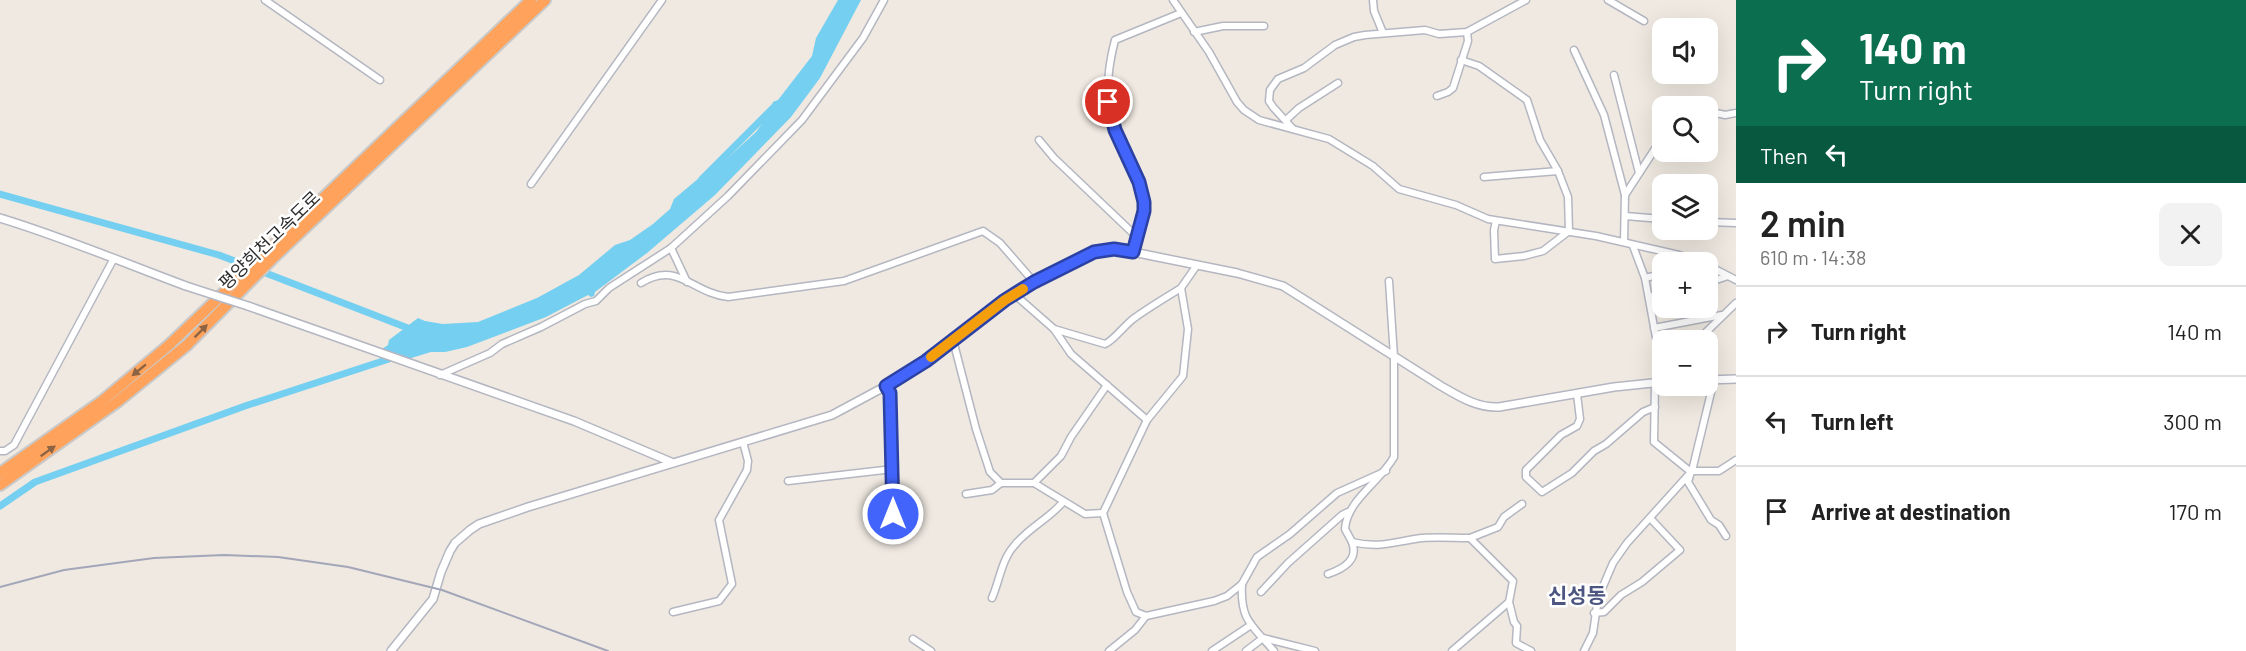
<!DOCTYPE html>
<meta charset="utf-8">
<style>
:root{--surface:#fff;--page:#f2f2f2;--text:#222;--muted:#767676;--line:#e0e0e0}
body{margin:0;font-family:Barlow,"Noto Sans KR",sans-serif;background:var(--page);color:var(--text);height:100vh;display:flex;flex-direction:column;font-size:22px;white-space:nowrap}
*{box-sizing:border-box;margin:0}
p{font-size:20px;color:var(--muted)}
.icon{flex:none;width:33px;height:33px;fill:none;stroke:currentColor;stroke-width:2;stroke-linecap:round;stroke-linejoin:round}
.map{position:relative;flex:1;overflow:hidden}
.side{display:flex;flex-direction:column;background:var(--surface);width:510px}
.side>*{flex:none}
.hud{background:#0b6e4f;color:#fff;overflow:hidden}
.buttons{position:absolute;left:1652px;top:18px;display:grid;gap:12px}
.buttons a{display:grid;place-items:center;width:66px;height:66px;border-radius:12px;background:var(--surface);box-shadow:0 6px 24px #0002;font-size:30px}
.pin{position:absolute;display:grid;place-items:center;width:51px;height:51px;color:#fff;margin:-26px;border:3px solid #fff;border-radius:50%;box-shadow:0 2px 6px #0007}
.me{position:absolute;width:66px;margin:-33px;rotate:0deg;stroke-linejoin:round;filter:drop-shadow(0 0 4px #0008)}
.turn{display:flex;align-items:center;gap:21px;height:126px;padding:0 24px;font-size:27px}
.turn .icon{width:78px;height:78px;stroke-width:2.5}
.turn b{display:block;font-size:42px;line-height:51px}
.then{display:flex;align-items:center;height:57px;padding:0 24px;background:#0003;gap:12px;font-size:22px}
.round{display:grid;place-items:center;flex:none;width:63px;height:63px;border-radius:12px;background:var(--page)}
.head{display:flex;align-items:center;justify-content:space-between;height:102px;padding:0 24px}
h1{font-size:36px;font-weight:600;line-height:45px}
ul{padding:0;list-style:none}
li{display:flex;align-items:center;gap:18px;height:90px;padding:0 24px;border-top:2px solid var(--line)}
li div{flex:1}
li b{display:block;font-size:22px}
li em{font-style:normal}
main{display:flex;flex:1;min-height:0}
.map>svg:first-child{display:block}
.water{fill:#75cff0}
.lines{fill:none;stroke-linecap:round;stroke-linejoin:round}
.canal{stroke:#75cff0;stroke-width:7}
.minor-casing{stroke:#b4b7c1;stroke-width:9}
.tertiary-casing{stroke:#b4b7c1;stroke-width:10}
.motorway-casing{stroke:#c9c9c9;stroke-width:14}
.minor{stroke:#fff;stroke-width:6}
.tertiary{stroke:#fff;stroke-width:7}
.motorway{stroke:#ffa35c;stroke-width:10}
.rail{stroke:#a3a6b8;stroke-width:2}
.tertiary-bridge-casing{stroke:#b4b7c1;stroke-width:10;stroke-linecap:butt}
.tertiary-bridge{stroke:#fff;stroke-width:7}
.oneway{fill:#8c6343}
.route-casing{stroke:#2b41a3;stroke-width:15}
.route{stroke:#4264fb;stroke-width:10}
.slow{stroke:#f59e0b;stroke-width:10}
.labels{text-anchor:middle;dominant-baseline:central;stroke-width:5;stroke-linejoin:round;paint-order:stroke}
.street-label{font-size:18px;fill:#2e2e2e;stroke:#fff}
.quarter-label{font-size:21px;font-weight:bold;fill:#4d5680;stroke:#fff}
</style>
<main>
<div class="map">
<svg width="1736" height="651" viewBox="0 0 1736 651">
<rect width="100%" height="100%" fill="#efe9e1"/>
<path class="water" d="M838,0H861L820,78L791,117L715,195L647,253L595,292L594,296L591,297L588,295L546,317L467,347L445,352H431L408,359L382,349L388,345L389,340L418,318L425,321L443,324L478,322L537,298L579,275L615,245L630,240L653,224L670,209L674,199L699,178L719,166L756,132L771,111L773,102L778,100L812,56L816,38Z"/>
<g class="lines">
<g class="canal">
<path d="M702,179L776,105"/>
<path d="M0,194L219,255L413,330"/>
<path d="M0,506L35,482L245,406L395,357"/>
</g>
<g class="minor-casing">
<g id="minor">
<path d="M265,0L380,80"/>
<path d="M1173,0L1209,52L1237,102L1244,110L1259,120L1329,139L1373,166L1399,189L1456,205L1488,219L1596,236L1679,255L1702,262"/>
<path d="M1373,0L1374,11L1383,33"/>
<path d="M1608,0L1644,21"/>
<path d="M1194,32L1223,26H1264"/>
<path d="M1574,50L1604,115L1625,195"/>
<path d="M1461,60L1479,66L1527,100L1540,140L1558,171L1568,197L1569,231L1543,251L1524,256L1495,259L1494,230L1496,221"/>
<path d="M1614,75L1639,173"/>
<path d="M1437,96L1448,92L1453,88L1468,41L1467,32"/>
<path d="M1707,111L1725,115L1736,113"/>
<path d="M1286,120L1299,108L1338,83"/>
<path d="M1293,129L1273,107L1269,101L1270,90L1278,79L1304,68L1335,45L1354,37L1365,35L1425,30L1439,34L1467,32L1526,0"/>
<path d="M1039,140L1054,158L1137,237"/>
<path d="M1484,177L1558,171"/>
<path d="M531,184L662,0"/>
<path d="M1625,216L1662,219"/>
<path d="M1707,222L1736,223"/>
<path d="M1624,242L1625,195L1662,138"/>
<path d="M1633,246L1645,278L1662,370"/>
<path d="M671,248L687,282"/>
<path d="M1133,252C1137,238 1144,222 1144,208C1144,189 1134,172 1127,156C1106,113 1103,86 1115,40L1181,13"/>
<path d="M1197,265L1181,288L1188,329L1183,376L1147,420L1103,513L1127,592L1136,612L1146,616L1214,601L1227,596L1242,584L1257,557L1290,534L1337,493L1386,471"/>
<path d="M1707,265L1736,280"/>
<path d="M1645,278L1662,274"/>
<path d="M1389,281L1394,357V457C1380,482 1347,500 1345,529L1352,542C1380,549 1396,541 1422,538C1438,537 1454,538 1470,538L1513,581L1509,602L1452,651"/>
<path d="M641,283C677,260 692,293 728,297L844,281L983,231L1000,243L1034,282"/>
<path d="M1707,283L1728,276"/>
<path d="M1014,294L1054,329L1071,354L1147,420"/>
<path d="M1649,297L1662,294"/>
<path d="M1654,328L1722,315"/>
<path d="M1054,329L1105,344C1113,341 1124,326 1133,319C1148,308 1165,298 1181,288"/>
<path d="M1701,337L1736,303"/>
<path d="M953,340L976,429L990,472L1001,483"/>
<path d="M440,375L490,353L502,344L541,327L585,304L596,301L609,288L671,248L728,196L802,120L863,38L884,0"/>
<path d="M1655,382L1654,442L1691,472L1688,482L1711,520L1719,525L1726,536"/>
<path d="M886,386L890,393L893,537"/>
<path d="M1577,394L1580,419L1577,426L1561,435L1526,470V477L1542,492L1572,473L1594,451L1606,444L1643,412L1655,407"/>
<path d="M0,451H5L14,445L113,260"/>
<path d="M1692,471L1714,380"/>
<path d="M788,481L893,469"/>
<path d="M1034,483L1061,456L1071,437L1107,385"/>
<path d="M966,494L992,490L1001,483H1034L1085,514L1103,513"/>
<path d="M1470,538L1498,527L1504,517L1522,504"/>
<path d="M1328,574C1343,569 1359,560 1352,542"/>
<path d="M1242,584C1240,621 1252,625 1274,651"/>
<path d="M1261,592L1288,563L1342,515L1348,512"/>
<path d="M992,598C999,582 1002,559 1014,546C1028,528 1049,519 1063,502"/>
<path d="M1509,602L1514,622L1517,626L1516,643L1531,651"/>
<path d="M673,612L719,601L732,584L719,520L747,470L748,461L743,442"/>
<path d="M1594,613L1604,612L1621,595L1642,582L1680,550L1650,518"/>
<path d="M913,639L931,651"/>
<path d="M1109,651L1135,630L1146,616"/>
<path d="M1212,651L1251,625"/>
<path d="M1246,651L1263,638L1315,651"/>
<path d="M1584,651L1593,633L1598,598L1613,563L1627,543L1692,471H1719L1736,460"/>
</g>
</g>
<g class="tertiary-casing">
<g id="tertiary">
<path d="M0,218C63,237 124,263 186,286"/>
<path d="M248,306L574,421L671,462"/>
<path d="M1707,380L1736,379"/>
<path d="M391,651L433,599L441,572L450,551L455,543L470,530L479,524L528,507L832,415L886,386L926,361L1005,299L1081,258L1105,249L1133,252L1237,273L1283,286L1441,386C1460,397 1477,408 1499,407L1614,387L1662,382"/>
</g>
</g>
<g class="motorway-casing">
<g id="motorway">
<path d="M0,473L102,401L169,345L531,0"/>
<path d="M0,485L117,402L187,345L273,258L545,0"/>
</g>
</g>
<use href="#minor" class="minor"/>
<use href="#tertiary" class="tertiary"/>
<use href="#motorway" class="motorway"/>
<path class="rail" d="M0,587L64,570L154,558L224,555L278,557L348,567L442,590L608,651"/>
<g class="tertiary-bridge-casing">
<path id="tertiary-bridge" d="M186,286L248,306"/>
</g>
<use href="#tertiary-bridge" class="tertiary-bridge"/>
</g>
<defs><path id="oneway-solid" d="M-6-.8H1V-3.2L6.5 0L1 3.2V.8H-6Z" transform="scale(1.5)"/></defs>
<g class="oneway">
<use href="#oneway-solid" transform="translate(201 331) rotate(-45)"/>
<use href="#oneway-solid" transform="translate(139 370) rotate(141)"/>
<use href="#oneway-solid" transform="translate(48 451) rotate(-35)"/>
</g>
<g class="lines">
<g class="route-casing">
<path id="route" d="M893,514L890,393L886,386L926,361L1005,300L1034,282L1094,252L1114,249L1133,252L1144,211V202L1139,182L1115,130L1108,102"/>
</g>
<use href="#route" class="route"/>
<path class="slow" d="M931,357L1005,300L1023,289"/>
</g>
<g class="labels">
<g class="street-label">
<text transform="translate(269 240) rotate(-44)">평양희천고속도로</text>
</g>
<g class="quarter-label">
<text x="1577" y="594">신성동</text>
</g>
</g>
</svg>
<div class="buttons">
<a><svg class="icon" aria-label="sound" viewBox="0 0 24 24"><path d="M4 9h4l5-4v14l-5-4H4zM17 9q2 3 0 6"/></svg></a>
<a><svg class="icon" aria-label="search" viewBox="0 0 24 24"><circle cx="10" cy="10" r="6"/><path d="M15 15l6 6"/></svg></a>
<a><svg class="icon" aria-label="layers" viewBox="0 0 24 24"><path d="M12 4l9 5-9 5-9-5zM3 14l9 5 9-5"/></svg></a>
<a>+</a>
<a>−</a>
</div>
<div class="pin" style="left:1108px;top:102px;background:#d93025"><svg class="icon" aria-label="arrive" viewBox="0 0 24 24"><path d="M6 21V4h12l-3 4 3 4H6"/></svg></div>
<svg class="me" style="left:893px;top:514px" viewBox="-20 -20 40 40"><circle r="17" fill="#4264fb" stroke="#fff" stroke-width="3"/><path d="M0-11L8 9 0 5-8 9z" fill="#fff"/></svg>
</div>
<section class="side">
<div class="hud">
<div class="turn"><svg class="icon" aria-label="right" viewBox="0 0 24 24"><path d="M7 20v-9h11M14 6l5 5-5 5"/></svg><div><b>140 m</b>Turn right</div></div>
<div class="then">Then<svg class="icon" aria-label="left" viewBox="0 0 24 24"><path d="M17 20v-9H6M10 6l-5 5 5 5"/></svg></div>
</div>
<div class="head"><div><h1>2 min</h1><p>610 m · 14:38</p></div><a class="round"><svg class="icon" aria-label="close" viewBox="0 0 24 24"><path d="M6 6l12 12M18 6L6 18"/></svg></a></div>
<ul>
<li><svg class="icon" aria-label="right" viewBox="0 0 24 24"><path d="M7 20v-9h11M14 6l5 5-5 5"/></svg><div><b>Turn right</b></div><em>140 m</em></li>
<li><svg class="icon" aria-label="left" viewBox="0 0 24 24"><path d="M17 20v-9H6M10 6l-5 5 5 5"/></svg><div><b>Turn left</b></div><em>300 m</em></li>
<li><svg class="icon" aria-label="arrive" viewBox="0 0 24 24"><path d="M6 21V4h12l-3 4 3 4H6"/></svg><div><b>Arrive at destination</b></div><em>170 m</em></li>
</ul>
</section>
</main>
